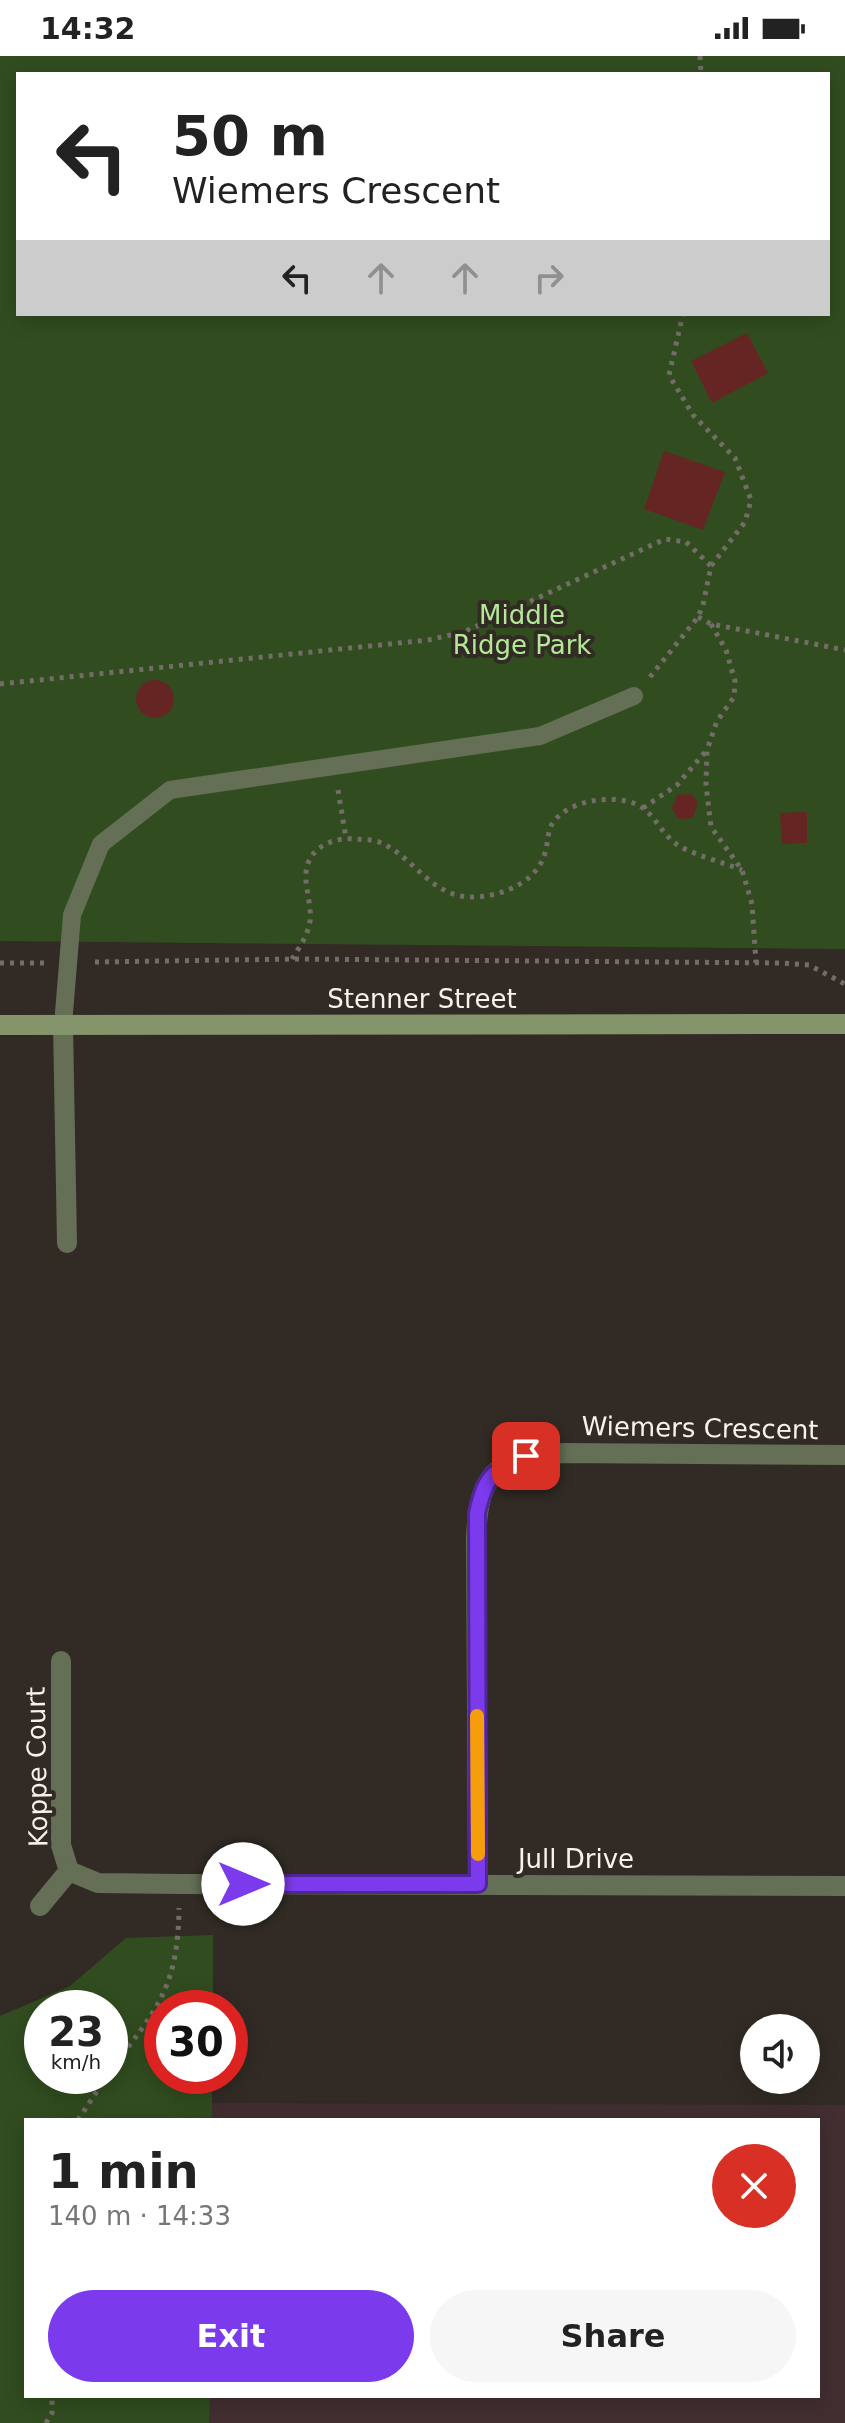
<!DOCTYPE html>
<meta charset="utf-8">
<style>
:root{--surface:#fff;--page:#f6f6f6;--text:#222;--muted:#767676;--accent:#7c3aed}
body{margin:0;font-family:"DejaVu Sans",sans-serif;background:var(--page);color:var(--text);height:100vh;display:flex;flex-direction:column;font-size:30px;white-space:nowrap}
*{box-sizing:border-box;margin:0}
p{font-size:26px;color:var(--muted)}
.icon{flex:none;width:44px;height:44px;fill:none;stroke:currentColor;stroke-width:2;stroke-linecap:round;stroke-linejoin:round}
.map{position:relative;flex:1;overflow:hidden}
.side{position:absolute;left:24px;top:2062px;width:796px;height:280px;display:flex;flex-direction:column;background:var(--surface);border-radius:0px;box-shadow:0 4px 20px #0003}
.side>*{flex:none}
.banner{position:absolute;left:16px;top:16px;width:814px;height:244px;border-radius:0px;box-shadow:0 4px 20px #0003;background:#fff;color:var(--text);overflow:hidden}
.buttons{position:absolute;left:740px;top:1958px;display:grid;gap:16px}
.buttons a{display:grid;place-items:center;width:80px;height:80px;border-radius:50%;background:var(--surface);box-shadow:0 4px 20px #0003;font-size:40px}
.speed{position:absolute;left:24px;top:1934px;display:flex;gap:16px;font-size:40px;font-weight:700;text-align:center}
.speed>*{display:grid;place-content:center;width:104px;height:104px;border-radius:50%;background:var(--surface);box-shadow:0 4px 20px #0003;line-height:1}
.speed small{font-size:20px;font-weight:400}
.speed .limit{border:12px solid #d22;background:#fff;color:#111}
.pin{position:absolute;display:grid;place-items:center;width:68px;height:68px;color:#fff;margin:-34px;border-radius:16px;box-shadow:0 4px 12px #0006}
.me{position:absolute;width:88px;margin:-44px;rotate:90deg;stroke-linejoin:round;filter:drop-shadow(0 0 6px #0008)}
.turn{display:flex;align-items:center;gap:28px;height:168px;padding:0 24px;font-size:36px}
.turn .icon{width:104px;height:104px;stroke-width:2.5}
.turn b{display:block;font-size:56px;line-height:68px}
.lanes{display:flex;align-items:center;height:76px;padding:0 24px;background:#0003;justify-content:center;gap:40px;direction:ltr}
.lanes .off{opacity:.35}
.round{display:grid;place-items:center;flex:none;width:84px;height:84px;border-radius:42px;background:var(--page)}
.overview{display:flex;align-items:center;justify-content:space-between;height:136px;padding:0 24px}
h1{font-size:48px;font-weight:600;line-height:60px}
.cta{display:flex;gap:16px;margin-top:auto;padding:16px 24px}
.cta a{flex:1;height:92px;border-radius:48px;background:var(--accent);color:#fff;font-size:32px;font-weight:600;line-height:92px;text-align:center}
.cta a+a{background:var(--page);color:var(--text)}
.status{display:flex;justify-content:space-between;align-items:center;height:56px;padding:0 40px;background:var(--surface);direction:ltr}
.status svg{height:22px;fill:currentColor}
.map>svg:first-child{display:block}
.education{fill:#422e31}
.green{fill:#314d1f;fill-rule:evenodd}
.building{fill:#652623}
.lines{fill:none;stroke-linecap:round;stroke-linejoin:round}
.path{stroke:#736d68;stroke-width:5;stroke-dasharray:4 6;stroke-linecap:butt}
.service{stroke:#646f55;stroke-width:18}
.minor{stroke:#646f55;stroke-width:20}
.secondary{stroke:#84956b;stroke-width:20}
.route-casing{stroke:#51269a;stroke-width:20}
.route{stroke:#7c3aed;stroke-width:14}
.slow{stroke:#f59e0b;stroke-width:14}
.labels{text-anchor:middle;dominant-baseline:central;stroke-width:8;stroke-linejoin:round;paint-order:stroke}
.park-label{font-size:26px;fill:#b3e896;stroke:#322b25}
.street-label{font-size:26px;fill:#f6f2ee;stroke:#322b25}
</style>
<div class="status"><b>14:32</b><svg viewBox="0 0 49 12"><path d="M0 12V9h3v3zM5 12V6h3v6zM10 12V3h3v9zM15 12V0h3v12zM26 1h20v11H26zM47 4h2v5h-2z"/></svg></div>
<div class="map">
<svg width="845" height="2367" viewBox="0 0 845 2367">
<rect width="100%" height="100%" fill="#322b25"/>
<path class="education" d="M212,2047L845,2049V2367H209L210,2340H818V2064H212Z"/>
<g class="green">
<path d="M0,0H845V893L0,885ZM18,18H828V258H18Z"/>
<path d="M213,1879V1952H162V2020H212V2064H26V2340H210L209,2367H0V1960L70,1930L126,1882ZM42,1952H110V2020H42Z"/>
</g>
<g class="building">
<path d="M747,277L768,317L712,347L691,305Z"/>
<path d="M664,395L725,416L703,474L644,453Z"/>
<circle cx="155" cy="643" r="19"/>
<path d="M691,738L698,746L693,762L678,763L672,752L677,739Z"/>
<path d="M807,756V787L782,788L780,757Z"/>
</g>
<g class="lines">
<g class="path">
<path d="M700,0L701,18"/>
<path d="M698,561L711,568L845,594"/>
<path d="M711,568L726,594L735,625L734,641L717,665L707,694L706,729L711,771L742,814L752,848L756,907"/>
<path d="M650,621L698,561L703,549L711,510L745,466L751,444L735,402L693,359L669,319L683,258"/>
<path d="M0,628L428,584L464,576L665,483L686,486L711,510"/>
<path d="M338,734L346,782"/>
<path d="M643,752L677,729L706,695"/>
<path d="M292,903C299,892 308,879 310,865C313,840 293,811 321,791C331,784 343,782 355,783C363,784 372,783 379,786C414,800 430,841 472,841C500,841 537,827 545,797C548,788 547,777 552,768C567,744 612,738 636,748C654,756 660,776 675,787C687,797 725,807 742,814"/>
<path d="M95,906L298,903L781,907L809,909L845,928"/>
<path d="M0,907H45"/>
<path d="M110,2015C156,1954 178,1933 179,1852"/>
<path d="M78,2064L107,2020"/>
<path d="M46,2367L52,2357V2340"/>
</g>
<path class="service" d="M63,969L72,859L101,788L170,734L540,680L634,640"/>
<g class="minor">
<path d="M63,969L67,1187"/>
<path d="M61,1605V1789L69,1815"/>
<path d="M69,1815L98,1827L179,1828L845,1830"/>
<path d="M478,1828L476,1484C477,1444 482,1412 526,1400C538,1397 552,1398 564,1397L845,1399"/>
<path d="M40,1850L69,1815"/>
</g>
<path class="secondary" d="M0,969L845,968"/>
</g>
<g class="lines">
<g class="route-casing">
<path id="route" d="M243,1828H478L477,1457C486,1418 492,1417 526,1400"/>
</g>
<use href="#route" class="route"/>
<path class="slow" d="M477,1660L478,1798"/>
</g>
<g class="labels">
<g class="park-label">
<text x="522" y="559">Middle<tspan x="522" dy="30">Ridge Park</tspan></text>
</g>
<g class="street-label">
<text x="422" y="943">Stenner Street</text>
<text transform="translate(700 1372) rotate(1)">Wiemers Crescent</text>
<text transform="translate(37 1711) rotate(-91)">Koppe Court</text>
<text x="576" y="1803">Jull Drive</text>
</g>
</g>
</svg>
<div class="buttons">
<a><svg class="icon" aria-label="sound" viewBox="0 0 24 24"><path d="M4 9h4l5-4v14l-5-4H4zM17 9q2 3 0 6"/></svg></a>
</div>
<div class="speed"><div>23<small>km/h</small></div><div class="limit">30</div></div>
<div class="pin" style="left:526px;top:1400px;background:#d93025"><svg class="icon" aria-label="arrive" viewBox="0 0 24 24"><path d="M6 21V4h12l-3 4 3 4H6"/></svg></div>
<svg class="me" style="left:243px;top:1828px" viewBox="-20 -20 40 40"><circle r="19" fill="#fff"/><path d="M0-13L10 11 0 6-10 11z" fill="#7c3aed"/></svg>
<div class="banner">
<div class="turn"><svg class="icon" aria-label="left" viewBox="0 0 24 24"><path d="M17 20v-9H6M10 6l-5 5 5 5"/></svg><div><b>50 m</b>Wiemers Crescent</div></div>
<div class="lanes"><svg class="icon" aria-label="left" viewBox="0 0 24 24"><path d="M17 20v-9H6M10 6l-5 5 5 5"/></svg><svg class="icon off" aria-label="ahead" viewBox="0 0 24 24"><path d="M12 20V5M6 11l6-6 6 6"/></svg><svg class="icon off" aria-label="ahead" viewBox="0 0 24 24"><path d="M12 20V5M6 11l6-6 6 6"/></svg><svg class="icon off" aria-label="right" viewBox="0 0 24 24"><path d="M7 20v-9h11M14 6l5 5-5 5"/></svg></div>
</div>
<section class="side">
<div class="overview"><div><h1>1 min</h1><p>140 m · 14:33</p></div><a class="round" style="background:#d93025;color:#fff"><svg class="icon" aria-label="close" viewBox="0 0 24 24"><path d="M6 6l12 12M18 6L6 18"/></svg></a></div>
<div class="cta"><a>Exit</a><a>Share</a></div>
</section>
</div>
